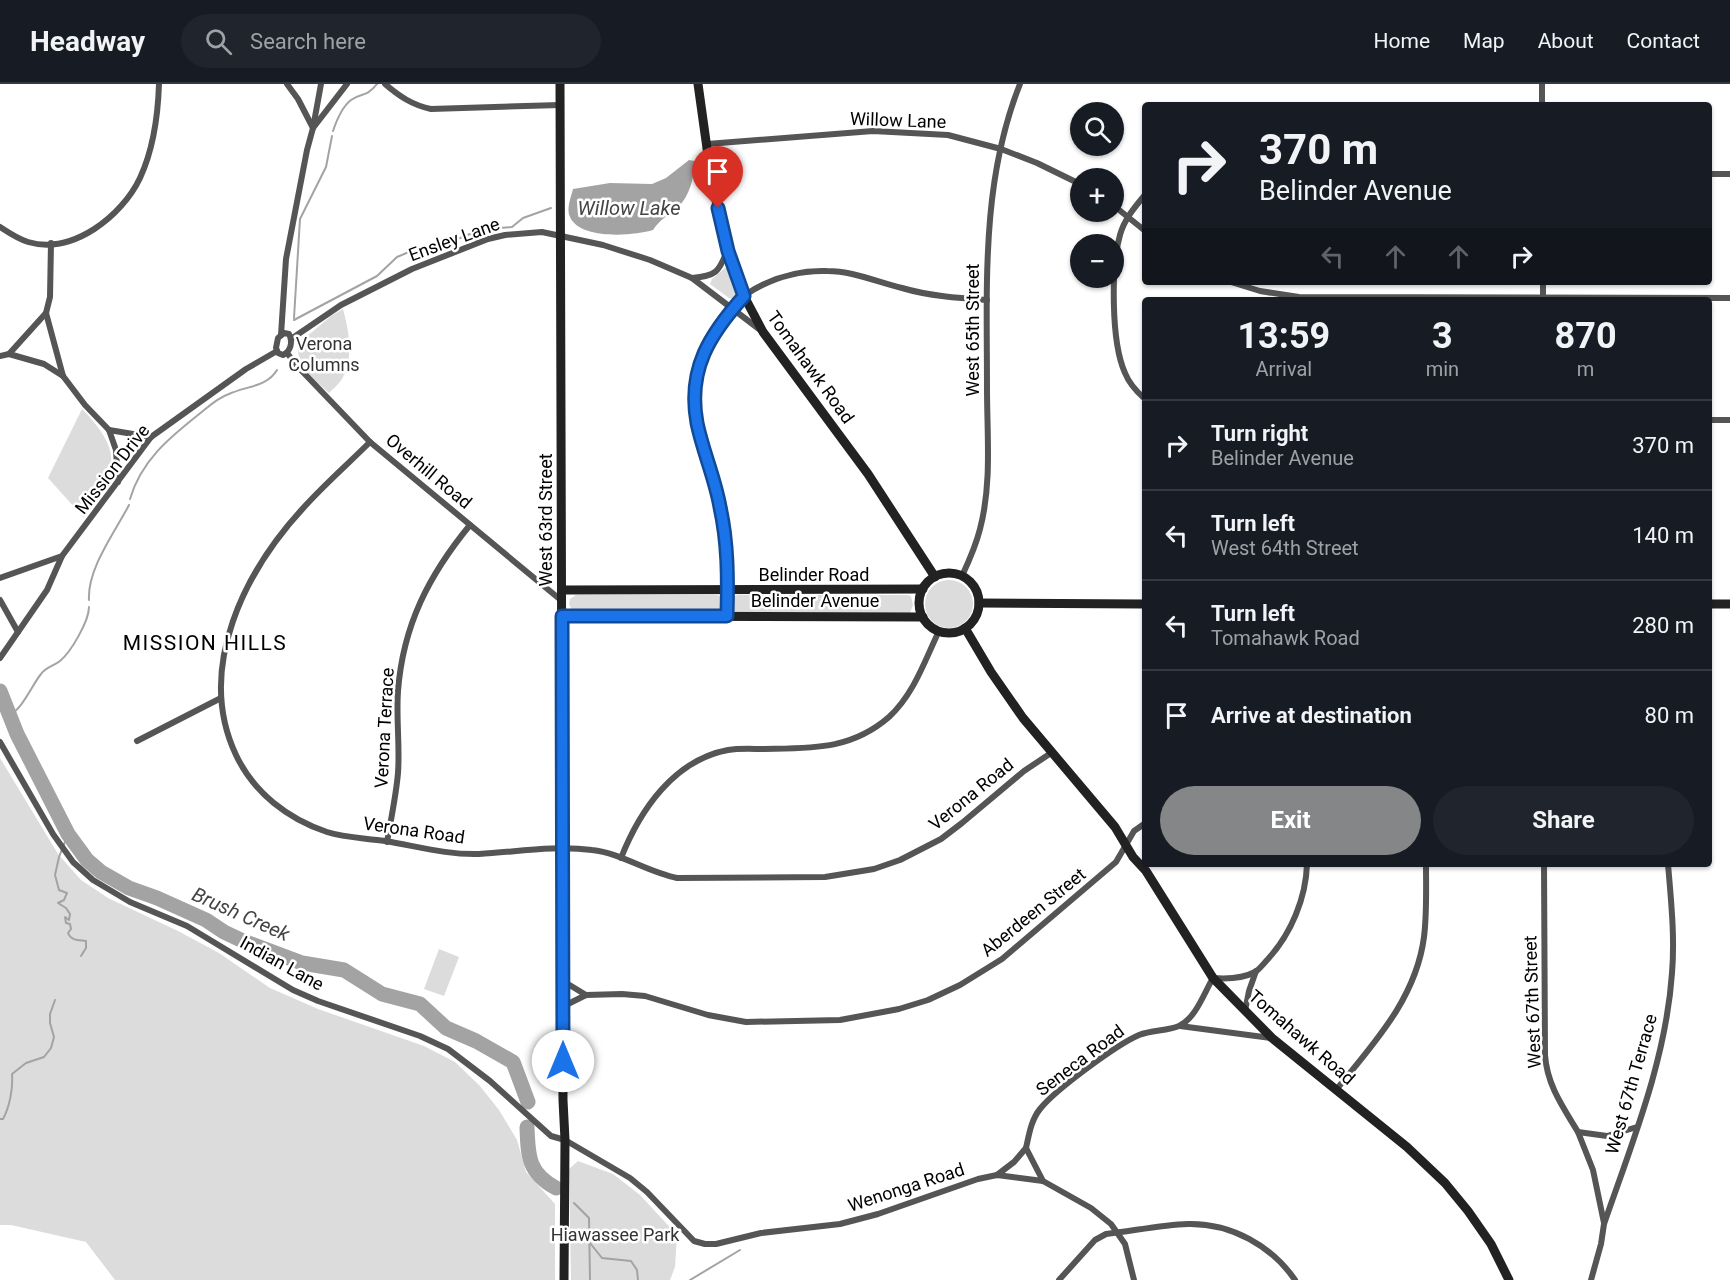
<!DOCTYPE html>
<meta charset="utf-8">
<style>
:root{--surface:#171b24;--page:#20242c;--text:#f1f3f6;--muted:#9ea1a6;--line:#363941;--accent:#858687}
body{margin:0;font-family:Roboto,sans-serif;background:var(--page);color:var(--text);height:100vh;display:flex;flex-direction:column;font-size:22px;white-space:nowrap}
*{box-sizing:border-box;margin:0}
p{font-size:20px;color:var(--muted)}
.icon{flex:none;width:33px;height:33px;fill:none;stroke:currentColor;stroke-width:2;stroke-linecap:round;stroke-linejoin:round}
.map{position:relative;flex:1;overflow:hidden}
.drawer{position:absolute;left:1142px;top:213px;width:570px;height:570px;display:flex;flex-direction:column;background:var(--surface);border-radius:6px;box-shadow:0 2px 4px #0004}
.drawer>*{flex:none}
.top-card{position:absolute;left:1142px;top:18px;width:570px;height:183px;border-radius:6px;box-shadow:0 2px 4px #0004;background:#171b24;color:var(--text);overflow:hidden}
.controls{position:absolute;left:1070px;top:18px;display:grid;gap:12px}
.controls a{display:grid;place-items:center;width:54px;height:54px;border-radius:50%;background:var(--surface);box-shadow:0 2px 4px #0004;font-size:30px}
.pin{position:absolute;display:grid;place-items:center;width:51px;height:51px;color:#fff;margin:-62px -26px;border-radius:50% 50% 50% 0;rotate:-45deg;box-shadow:0 0 6px #0007}
.pin .icon{rotate:45deg}
.me{position:absolute;width:66px;margin:-33px;rotate:0deg;stroke-linejoin:round;filter:drop-shadow(0 0 4px #0008)}
.turn{display:flex;align-items:center;gap:21px;height:126px;padding:0 18px;font-size:27px}
.turn .icon{width:78px;height:78px;stroke-width:2.5}
.turn b{display:block;font-size:42px;line-height:51px}
.lanes{display:flex;align-items:center;height:57px;padding:0 18px;background:#0003;justify-content:center;gap:30px;direction:ltr}
.lanes .off{opacity:.35}
.eta{display:flex;justify-content:space-evenly;align-items:center;height:102px;text-align:center}
.eta b{font-size:36px;font-weight:700;line-height:42px}
.primary-button{display:flex;gap:12px;margin-top:auto;padding:12px 18px}
.primary-button a{flex:1;height:69px;border-radius:36px;background:var(--accent);color:#fff;font-size:24px;font-weight:700;line-height:69px;text-align:center}
.primary-button a+a{background:var(--page);color:var(--text)}
ul{padding:0;list-style:none}
li{display:flex;align-items:center;gap:18px;height:90px;padding:0 18px;border-top:2px solid var(--line)}
li div{flex:1}
li b{display:block;font-size:22px}
li em{font-style:normal}
header{display:flex;align-items:center;gap:36px;box-sizing:border-box;height:84px;padding:0 30px;background:var(--surface);border-bottom:2px solid var(--line)}
header strong{font-size:28px}
nav{display:flex;gap:33px;margin-inline-start:auto;font-size:21px}
.search{width:420px;height:54px;background:var(--page);display:flex;align-items:center;gap:15px;box-sizing:border-box;padding:0 21px;border-radius:33px;color:var(--muted);font-size:22px}
.map>svg:first-child{display:block}
.green{fill:#dcdcdc}
.water{fill:#a3a3a3}
.lines{fill:none;stroke-linecap:round;stroke-linejoin:round}
.stream{stroke:#a3a3a3;stroke-width:2}
.river{stroke:#a3a3a3;stroke-width:15}
.street{stroke:#555;stroke-width:6}
.secondary{stroke:#222;stroke-width:9}
.route-casing{stroke:#114b97;stroke-width:15}
.route{stroke:#1a73e8;stroke-width:10}
.labels{text-anchor:middle;dominant-baseline:central;stroke-width:5;stroke-linejoin:round;paint-order:stroke}
.street-label{font-size:18px;fill:#000;stroke:#fff}
.park-label{font-size:18px;fill:#333;stroke:#fff}
.water-label{font-size:20px;font-style:italic;fill:#444;stroke:#fff}
.quarter-label{font-size:21px;letter-spacing:1.5px;fill:#000;stroke:#fff}
</style>
<header>
<strong>Headway</strong>
<div class="search"><svg class="icon" aria-label="search" viewBox="0 0 24 24"><circle cx="10" cy="10" r="6"/><path d="M15 15l6 6"/></svg>Search here</div>
<nav><a>Home</a><a>Map</a><a>About</a><a>Contact</a></nav>
</header>
<div class="map">
<svg width="1730" height="1196" viewBox="0 0 1730 1196">
<rect width="100%" height="100%" fill="#fff"/>
<g class="green">
<path d="M725,184L730,185L738,207L737,211L733,215L729,214L710,200L712,195Z"/>
<path d="M343,225C349,247 354,274 342,295C339,300 333,305 329,309C314,295 296,283 298,260L331,232Z"/>
<path d="M82,325C125,369 116,388 84,434L48,394Z"/>
<circle cx="949" cy="520" r="24"/>
<path d="M576,511H717L721,513L720,528H573L569,520L570,515Z"/>
<path d="M738,511H907L911,512L913,521L910,529L734,528L733,517L734,512Z"/>
<path d="M0,674L58,770L81,796L108,814L178,847L219,869L270,904L318,925L424,962L455,978L480,1002L499,1026L517,1056L526,1088L555,1120V1196H115L86,1158L11,1141H0Z"/>
<path d="M439,865L459,873L444,912L424,905Z"/>
<path d="M578,1077L613,1090L640,1111L677,1151L675,1183L670,1196H571L569,1085Z"/>
</g>
<path class="water" d="M689,76L695,77C694,93 690,112 678,123C669,131 660,135 653,146C633,152 580,156 570,133C566,125 571,113 573,105L610,99L652,100L666,94Z"/>
<g class="lines">
<g class="stream">
<path d="M333,47C337,35 342,23 351,16C362,8 366,14 377,0"/>
<path d="M294,234L300,135L326,83L332,52"/>
<path d="M294,236L377,192L397,173L409,168L430,166L470,150L498,144L512,143L523,134L551,124"/>
<path d="M130,415C141,377 169,354 198,331C208,323 217,314 229,310C246,302 267,303 277,286"/>
<path d="M89,516C87,485 115,448 129,421"/>
<path d="M9,631C22,626 32,601 41,590C46,583 54,582 60,577C71,568 89,537 89,523"/>
<path d="M68,750L59,773L55,791L59,806L67,809L64,816L58,819L66,824L70,830L69,836L65,833L66,839L70,840L71,845L68,849C71,857 79,856 86,857V864L81,872"/>
<path d="M0,1035H3C10,1022 13,1004 12,990L26,979L44,973L51,964L54,953L50,939V930L55,916"/>
<path d="M574,1119L589,1134L590,1196"/>
<path d="M590,1159L602,1174L631,1177L637,1186L638,1196"/>
<path d="M690,1196L740,1166"/>
</g>
<g class="river">
<path d="M0,607L17,650L68,750L87,776L101,788L129,804L157,814L206,836L224,848L243,857L302,879L344,886L382,910L420,920L446,944L476,957L513,978L528,1018"/>
<path d="M527,1043C528,1072 528,1089 556,1104"/>
</g>
<g class="street">
<path d="M287,0L298,15L313,44"/>
<path d="M385,0C399,12 412,21 431,25L560,21"/>
<path d="M1542,21V0"/>
<path d="M313,44L321,0"/>
<path d="M707,60L873,47L948,51L1001,65L1037,79L1080,100"/>
<path d="M1708,90H1730"/>
<path d="M1144,112C1134,124 1124,136 1120,151C1111,183 1111,258 1125,289C1129,299 1136,307 1144,314"/>
<path d="M1113,121L1144,146"/>
<path d="M0,143C9,149 18,155 28,158C73,171 122,132 140,94C153,66 158,31 159,0"/>
<path d="M51,159L50,213L46,229L63,292L85,321L109,346L151,353"/>
<path d="M692,194C716,192 719,188 727,167"/>
<path d="M1231,198L1260,207L1299,213L1730,214"/>
<path d="M1543,198V215"/>
<path d="M284,249L289,250C293,258 291,267 283,271L278,269L276,264L278,254Z"/>
<path d="M281,251L286,175L307,66L313,44L347,0"/>
<path d="M291,255L341,221L412,185L488,155L505,151L542,148L603,161L650,176L692,194L759,245"/>
<path d="M287,269L299,284L370,358L562,517"/>
<path d="M9,270L44,280L63,292"/>
<path d="M0,272L9,270L46,229"/>
<path d="M1708,336H1730"/>
<path d="M109,346L116,366L118,398"/>
<path d="M370,358C349,379 326,399 306,421C245,486 195,584 236,671C254,709 288,735 327,748C345,754 366,754 385,757C416,762 447,771 479,770C516,768 554,761 592,766C621,769 647,788 677,794L825,793L874,785L900,776L941,755L962,739L1024,687L1051,669"/>
<path d="M962,492C969,477 976,461 980,445C992,400 987,351 987,305C987,201 981,98 1020,0"/>
<path d="M0,494L62,472L151,353L246,285L277,267"/>
<path d="M0,516L18,548"/>
<path d="M727,532C728,491 727,451 718,410C711,379 696,350 695,318C694,285 707,256 727,231C733,224 738,216 745,211C769,195 798,186 827,187C853,187 877,198 902,204C929,212 958,214 987,216"/>
<path d="M0,574L47,506L62,472"/>
<path d="M137,657L221,614"/>
<path d="M0,658L53,750L73,778L93,796L130,818L187,842L293,906L318,917L420,952L448,965L490,997L551,1052L565,1056L630,1094L647,1108L694,1157L705,1160H716L761,1149L840,1140L878,1130L978,1095L997,1091L1043,1097L1091,1124L1111,1140L1125,1160L1134,1196"/>
<path d="M387,758C391,735 396,712 398,689C400,662 396,634 398,607C403,541 429,491 470,441"/>
<path d="M621,774C640,726 674,676 728,666C740,664 753,665 764,665C812,664 851,666 889,633C914,610 925,576 939,547"/>
<path d="M1544,780L1545,971C1547,1001 1563,1023 1578,1048L1607,1052L1637,1043"/>
<path d="M563,897L586,911"/>
<path d="M564,922L586,911L622,910L645,912L708,931L746,938L840,936L899,925L928,916L960,901L1002,875L1116,778L1134,747L1144,740"/>
<path d="M1245,927L1249,907L1256,887"/>
<path d="M1180,942L1271,954"/>
<path d="M1336,1006C1373,960 1416,915 1424,853C1427,829 1426,804 1426,780"/>
<path d="M1578,1048L1593,1086L1604,1139"/>
<path d="M997,1091L1014,1078L1026,1064"/>
<path d="M1043,1097L1026,1064C1029,1051 1031,1036 1040,1025C1055,1006 1116,961 1139,951C1152,946 1167,947 1179,942C1196,934 1204,909 1213,894C1227,895 1242,895 1255,888C1260,885 1264,879 1268,875C1291,850 1306,814 1307,780"/>
<path d="M1059,1196L1095,1156L1106,1150C1133,1147 1161,1141 1188,1140C1231,1139 1272,1162 1295,1196"/>
<path d="M1591,1196L1601,1160L1604,1140C1632,1059 1666,976 1672,889C1675,853 1671,816 1668,780"/>
</g>
<g class="secondary">
<path d="M560,0L563,1016L565,1056L564,1196"/>
<path d="M698,0L711,93L727,167L744,212L763,248L868,390L935,493"/>
<circle cx="949" cy="519" r="30"/>
<path d="M562,506L923,505"/>
<path d="M979,519L1144,520"/>
<path d="M1708,520H1730"/>
<path d="M562,532L923,533"/>
<path d="M965,544L991,588L1023,634L1115,743L1133,773L1146,787L1213,894L1272,954L1407,1063L1445,1099L1468,1127L1491,1160L1509,1196"/>
</g>
</g>
<g class="lines">
<g class="route-casing">
<path id="route" d="M563,977L562,532H727C728,495 728,459 720,423C715,394 703,368 697,339C687,285 710,250 744,212L728,167L718,124"/>
</g>
<use href="#route" class="route"/>
</g>
<g class="labels">
<g class="street-label">
<text transform="translate(898 36) rotate(2)">Willow Lane</text>
<text transform="translate(454 155) rotate(-20)">Ensley Lane</text>
<text transform="translate(972 246) rotate(-90)">West 65th Street</text>
<text transform="translate(811 283) rotate(54)">Tomahawk Road</text>
<text transform="translate(112 385) rotate(-52)">Mission Drive</text>
<text transform="translate(429 387) rotate(40)">Overhill Road</text>
<text transform="translate(545 436) rotate(-90)">West 63rd Street</text>
<text x="814" y="490">Belinder Road</text>
<text x="815" y="516">Belinder Avenue</text>
<text transform="translate(384 644) rotate(-87)">Verona Terrace</text>
<text transform="translate(971 710) rotate(-39)">Verona Road</text>
<text transform="translate(414 746) rotate(8)">Verona Road</text>
<text transform="translate(1033 828) rotate(-39)">Aberdeen Street</text>
<text transform="translate(282 879) rotate(29)">Indian Lane</text>
<text transform="translate(1532 918) rotate(-92)">West 67th Street</text>
<text transform="translate(1302 953) rotate(41)">Tomahawk Road</text>
<text transform="translate(1080 976) rotate(-37)">Seneca Road</text>
<text transform="translate(1631 1000) rotate(-74)">West 67th Terrace</text>
<text transform="translate(906 1103) rotate(-18)">Wenonga Road</text>
</g>
<g class="park-label">
<text x="324" y="259">Verona<tspan x="324" dy="21">Columns</tspan></text>
<text x="615" y="1150">Hiawassee Park</text>
</g>
<g class="water-label">
<text x="629" y="124">Willow Lake</text>
<text transform="translate(241 830) rotate(24)">Brush Creek</text>
</g>
<g class="quarter-label">
<text x="205" y="559">MISSION HILLS</text>
</g>
</g>
</svg>
<div class="controls">
<a><svg class="icon" aria-label="search" viewBox="0 0 24 24"><circle cx="10" cy="10" r="6"/><path d="M15 15l6 6"/></svg></a>
<a>+</a>
<a>−</a>
</div>
<div class="pin" style="left:718px;top:124px;background:#d93025"><svg class="icon" aria-label="arrive" viewBox="0 0 24 24"><path d="M6 21V4h12l-3 4 3 4H6"/></svg></div>
<svg class="me" style="left:563px;top:977px" viewBox="-20 -20 40 40"><circle r="19" fill="#fff"/><path d="M0-13L10 11 0 6-10 11z" fill="#1a73e8"/></svg>
<div class="top-card">
<div class="turn"><svg class="icon" aria-label="right" viewBox="0 0 24 24"><path d="M7 20v-9h11M14 6l5 5-5 5"/></svg><div><b>370 m</b>Belinder Avenue</div></div>
<div class="lanes"><svg class="icon off" aria-label="left" viewBox="0 0 24 24"><path d="M17 20v-9H6M10 6l-5 5 5 5"/></svg><svg class="icon off" aria-label="ahead" viewBox="0 0 24 24"><path d="M12 20V5M6 11l6-6 6 6"/></svg><svg class="icon off" aria-label="ahead" viewBox="0 0 24 24"><path d="M12 20V5M6 11l6-6 6 6"/></svg><svg class="icon" aria-label="right" viewBox="0 0 24 24"><path d="M7 20v-9h11M14 6l5 5-5 5"/></svg></div>
</div>
<section class="drawer">
<div class="eta">
<div><b>13:59</b><p>Arrival</p></div>
<div><b>3</b><p>min</p></div>
<div><b>870</b><p>m</p></div>
</div>
<ul>
<li><svg class="icon" aria-label="right" viewBox="0 0 24 24"><path d="M7 20v-9h11M14 6l5 5-5 5"/></svg><div><b>Turn right</b><p>Belinder Avenue</p></div><em>370 m</em></li>
<li><svg class="icon" aria-label="left" viewBox="0 0 24 24"><path d="M17 20v-9H6M10 6l-5 5 5 5"/></svg><div><b>Turn left</b><p>West 64th Street</p></div><em>140 m</em></li>
<li><svg class="icon" aria-label="left" viewBox="0 0 24 24"><path d="M17 20v-9H6M10 6l-5 5 5 5"/></svg><div><b>Turn left</b><p>Tomahawk Road</p></div><em>280 m</em></li>
<li><svg class="icon" aria-label="arrive" viewBox="0 0 24 24"><path d="M6 21V4h12l-3 4 3 4H6"/></svg><div><b>Arrive at destination</b></div><em>80 m</em></li>
</ul>
<div class="primary-button"><a>Exit</a><a>Share</a></div>
</section>
</div>
